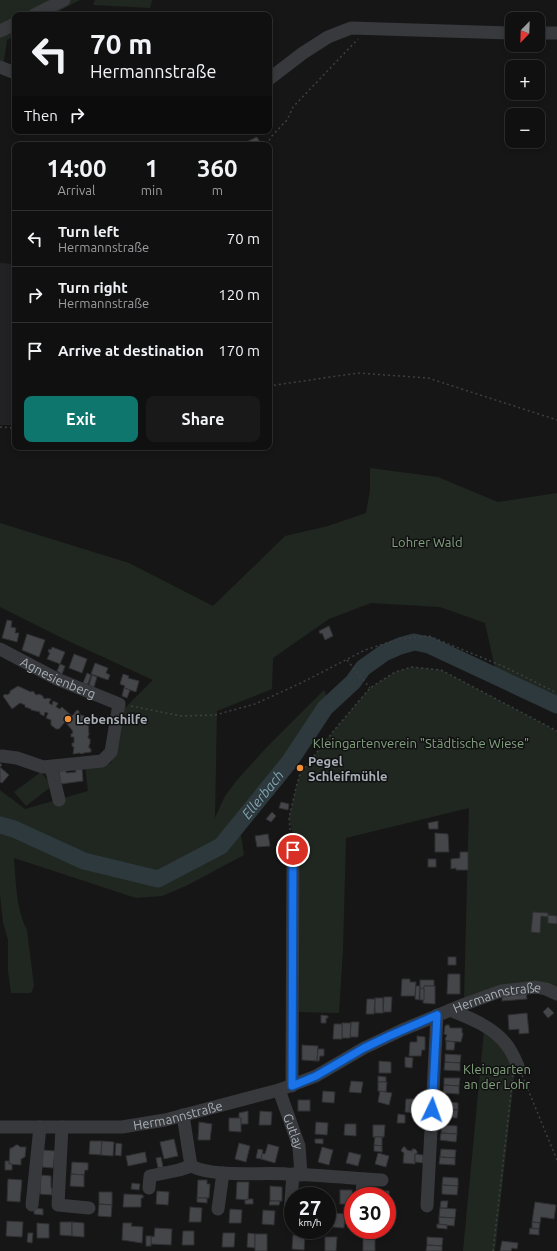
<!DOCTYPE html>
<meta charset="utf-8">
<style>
:root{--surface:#101011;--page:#19191a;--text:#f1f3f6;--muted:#9c9d9f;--line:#303031;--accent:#0f766e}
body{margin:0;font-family:Ubuntu,sans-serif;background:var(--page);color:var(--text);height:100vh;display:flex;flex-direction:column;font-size:15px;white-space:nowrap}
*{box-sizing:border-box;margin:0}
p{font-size:13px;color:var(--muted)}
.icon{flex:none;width:22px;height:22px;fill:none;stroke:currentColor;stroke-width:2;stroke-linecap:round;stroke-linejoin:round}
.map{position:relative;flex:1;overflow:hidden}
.panel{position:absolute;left:12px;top:142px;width:260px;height:308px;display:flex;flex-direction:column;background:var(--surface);border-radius:8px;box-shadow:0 2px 6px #0003,0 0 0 1px var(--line)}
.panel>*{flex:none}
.guide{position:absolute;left:12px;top:12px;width:260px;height:122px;border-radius:8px;box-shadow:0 2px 6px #0003,0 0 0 1px var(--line);background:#101011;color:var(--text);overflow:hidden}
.needle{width:26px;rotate:203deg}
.controls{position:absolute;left:505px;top:12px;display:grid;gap:8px}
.controls a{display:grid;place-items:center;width:40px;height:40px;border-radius:8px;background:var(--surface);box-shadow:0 2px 6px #0003,0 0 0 1px var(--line);font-size:20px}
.speed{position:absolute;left:284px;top:1187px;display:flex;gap:8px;font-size:20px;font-weight:700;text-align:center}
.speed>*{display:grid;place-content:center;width:52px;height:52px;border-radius:50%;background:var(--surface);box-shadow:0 2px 6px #0003,0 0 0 1px var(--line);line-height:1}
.speed small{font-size:10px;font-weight:400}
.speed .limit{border:6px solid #d22;background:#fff;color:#111}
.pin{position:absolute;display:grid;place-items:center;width:34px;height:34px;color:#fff;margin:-17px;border:2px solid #fff;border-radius:50%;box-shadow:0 1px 4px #0007}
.me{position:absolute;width:44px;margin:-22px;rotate:3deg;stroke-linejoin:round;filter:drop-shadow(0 0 3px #0008)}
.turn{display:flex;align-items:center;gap:14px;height:84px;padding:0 12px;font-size:18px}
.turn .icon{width:52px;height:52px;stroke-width:2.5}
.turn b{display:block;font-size:28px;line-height:34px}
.then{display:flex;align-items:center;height:38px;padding:0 12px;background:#0003;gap:8px;font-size:15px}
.eta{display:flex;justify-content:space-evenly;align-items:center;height:68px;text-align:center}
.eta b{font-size:24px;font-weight:700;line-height:28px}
.primary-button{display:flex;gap:8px;margin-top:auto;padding:8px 12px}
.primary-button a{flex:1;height:46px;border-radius:8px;background:var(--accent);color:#fff;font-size:16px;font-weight:700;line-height:46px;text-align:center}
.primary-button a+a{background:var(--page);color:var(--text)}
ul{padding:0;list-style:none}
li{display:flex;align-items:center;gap:12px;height:56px;padding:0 12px;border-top:1px solid var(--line)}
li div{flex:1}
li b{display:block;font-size:15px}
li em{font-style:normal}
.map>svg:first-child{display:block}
.built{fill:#222224}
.green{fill:#202720}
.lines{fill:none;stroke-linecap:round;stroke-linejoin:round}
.river{stroke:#2e393d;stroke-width:17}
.building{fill:#45464a;stroke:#303033}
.path{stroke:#3d4043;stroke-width:1.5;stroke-dasharray:2 3;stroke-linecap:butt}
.minor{stroke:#37393c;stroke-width:13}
.route-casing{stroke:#114b97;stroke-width:10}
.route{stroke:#1a73e8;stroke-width:7}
.poi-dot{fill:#ed9038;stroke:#111112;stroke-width:1.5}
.labels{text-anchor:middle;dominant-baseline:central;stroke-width:3;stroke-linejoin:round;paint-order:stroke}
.park-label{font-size:13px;fill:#83a27f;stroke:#111112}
.street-label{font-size:13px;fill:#a8afb7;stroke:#111112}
.poi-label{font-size:13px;font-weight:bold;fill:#a8afb7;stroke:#111112;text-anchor:start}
.water-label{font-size:14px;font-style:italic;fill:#80a3b1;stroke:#111112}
</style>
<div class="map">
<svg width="557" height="1251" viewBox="0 0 557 1251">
<rect width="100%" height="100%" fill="#161617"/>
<path class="built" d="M0,263L15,264V425H0Z"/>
<g class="green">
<path d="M0,0H80L52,15H15V36L7,40L4,60L0,68Z"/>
<path d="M95,0H152L150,8L93,5Z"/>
<path d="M370,468L438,477L498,502L557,493V702L496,673L485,623L440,607L371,603L329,619L273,658L272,689L217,711L215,818L225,796L237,780L266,748L324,690L332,708L317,731L278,785L261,804L241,835L244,855L188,885L162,896L136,898L14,858C16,882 16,909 27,930L34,986L31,993H11L8,971V940L3,922L0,895V790L25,809L88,791L85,767L111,763L125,708L153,680L66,640L0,607V523L129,563L213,606L285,536L328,526L366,513L370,490Z"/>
<path d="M412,667L441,670L557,731V989L464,999L469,808L346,838L343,950L339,1013L296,1012V848L289,818L296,788L300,774L336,728L370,688L395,672Z"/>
<path d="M41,772L52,786L26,806L14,792Z"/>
<path d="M484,1031L502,1045L515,1070L495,1251H463Z"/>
</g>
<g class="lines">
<path class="river" id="s1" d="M0,825L14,829L84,861L158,879L221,846L290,761L325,708L353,682L363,668L384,653L400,646L414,642L429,645L557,705"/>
</g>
<g class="building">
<path d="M257,137L261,144L248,145L246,142Z"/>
<path d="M7,620L12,621L11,627L16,628L15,633H19L17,642L2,638Z"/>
<path d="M329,626L333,636L325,640L322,633L320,634L319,631Z"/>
<path d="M27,634L45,640L39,657L22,650Z"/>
<path d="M52,647L65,652L60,664L47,659L50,653L48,652L49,649L51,650Z"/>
<path d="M74,654L87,659L82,673L69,668Z"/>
<path d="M95,663L108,668L106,673L110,675L108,680L91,674Z"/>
<path d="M60,664L65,666L62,674L57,671Z"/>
<path d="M87,673L91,675L88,684L83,683Z"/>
<path d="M123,674L129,676L128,678L139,681L136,692L124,688L125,686L120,684Z"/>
<path d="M92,675L97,677L94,687L89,685Z"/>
<path d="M18,686L31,692L32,691L34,692L35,694L37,695L39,694L43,696V698L46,699L47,698L51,699L49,703L52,705L53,701L58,703L56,707L60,709L62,707L72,716L77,710L79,711V714L86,717L85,718L88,720L89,735L88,736V738L90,739V744L89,745V748L91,749V752L84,753L81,754L80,753L73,754L74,747L72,746V743H74V737H71V734L73,733L72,730L65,722L59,729H56L51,725V720L46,718L48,713L45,712L44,716L40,714V712L31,710V709L25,707V705L20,703L12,709L3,696L5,694L7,695L10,693V691Z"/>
<path d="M124,688L130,690L127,698L122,696Z"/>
<path d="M0,763L2,765L0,767L9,775L2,783L0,782Z"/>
<path d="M82,768L83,781L61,784L59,771L66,770V773L76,772L75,769Z"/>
<path d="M281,802L289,804L288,810L279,808Z"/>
<path d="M272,812L276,816L271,822L266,819Z"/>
<path d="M438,821V829H429L428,823Z"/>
<path d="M435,833L448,834L449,852H435Z"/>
<path d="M268,834L270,846L257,847L255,836Z"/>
<path d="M460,852H468V870H456V868L451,869V859L460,858Z"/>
<rect x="428" y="859" width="8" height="8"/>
<path d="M533,912L548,913V917L541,916L540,933L531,932Z"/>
<path d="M548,915L557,916V924L548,923Z"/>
<rect x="448" y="957" width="8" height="8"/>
<path d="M448,974H460V994H447Z"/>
<path d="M402,979H410V982H416L415,996H401Z"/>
<path d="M420,980H434V986H424V989L420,988Z"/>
<path d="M416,986H420L419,1000L415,999Z"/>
<path d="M424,986H435V1004L423,1003Z"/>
<path d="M420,988L424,989V1000H420Z"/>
<path d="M526,992L527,999L502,1001V997Z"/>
<path d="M384,997H392L391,1012H383Z"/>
<rect x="375" y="998" width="8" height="15"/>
<path d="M367,999H375L374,1014H366Z"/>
<path d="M548,1007L554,1013L548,1018L543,1012Z"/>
<path d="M527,1013L529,1033L519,1034V1029L509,1030L508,1015Z"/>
<path d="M321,1015L328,1016V1018H326V1023H321Z"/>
<path d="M351,1022H359L358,1037H350Z"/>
<path d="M342,1023H351L350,1038H342Z"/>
<path d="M334,1024H342V1039H333Z"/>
<path d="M446,1025H449L450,1028H462V1032L463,1034L461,1042L446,1041L445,1039L447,1035L444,1034L445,1026Z"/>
<path d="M417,1036L425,1037V1050H422L421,1056H409L410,1042H417Z"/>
<path d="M446,1041L455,1042L454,1050H446Z"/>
<path d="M302,1045L318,1046L317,1061L302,1060Z"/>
<path d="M318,1049H324V1056H320L319,1061H317Z"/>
<path d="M445,1054L461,1055L460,1063L445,1062Z"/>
<path d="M405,1057L413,1058L412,1068L405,1067Z"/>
<path d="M379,1061L391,1062V1073H379Z"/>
<path d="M445,1062L460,1063V1071L444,1070Z"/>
<path d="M378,1076L386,1077V1082H378Z"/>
<path d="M444,1078H460L459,1086L444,1085Z"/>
<path d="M351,1081L363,1082L361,1093L349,1092Z"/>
<path d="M378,1082H387L386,1092L378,1091Z"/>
<path d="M444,1085L459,1086V1094L443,1093Z"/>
<path d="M323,1091L335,1092L334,1103L322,1102Z"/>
<path d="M380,1091L392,1093L389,1105L378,1102Z"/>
<path d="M406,1099H418L417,1113L405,1112Z"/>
<rect x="298" y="1100" width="12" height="11"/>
<path d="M443,1101L458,1103V1110L442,1109Z"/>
<path d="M442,1109L458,1110L457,1118L442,1117Z"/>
<path d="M248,1111V1124H241V1118H239V1113Z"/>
<path d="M260,1111L272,1112L271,1125H259Z"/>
<path d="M398,1114L405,1115V1123H397Z"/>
<path d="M229,1118H241V1132L229,1131Z"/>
<path d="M199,1122L212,1124L210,1140H198Z"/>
<path d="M316,1122L328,1123L327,1135L315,1134Z"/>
<path d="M345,1124H356V1136L344,1135Z"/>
<path d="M373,1125H385L384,1137H373Z"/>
<path d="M442,1125L457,1126V1134L441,1133Z"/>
<path d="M441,1133L457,1134L456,1142L440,1140Z"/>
<path d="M375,1137H382V1146L374,1145Z"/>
<path d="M174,1139L178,1156L164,1159L160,1142Z"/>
<path d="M315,1139H323V1144L315,1143Z"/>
<path d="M90,1141H102L101,1155L89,1154Z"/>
<path d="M102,1141L114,1142L113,1156L101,1155Z"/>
<path d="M116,1143L122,1144L121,1156L115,1155Z"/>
<path d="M239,1143L250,1146L246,1162L235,1159Z"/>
<path d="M268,1144L279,1147L275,1163L261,1159L262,1153L265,1154Z"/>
<path d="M16,1145H18L20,1147H26L25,1157L21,1159V1165L9,1164L10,1148H12Z"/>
<path d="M374,1145L382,1146V1152L374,1151Z"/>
<path d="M322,1147L333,1150L329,1165L318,1162Z"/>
<path d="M403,1147H405L407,1150L412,1151V1149H415L417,1151V1154H415V1164L403,1163L404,1153L401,1151Z"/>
<path d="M258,1149L263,1150L261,1159L256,1158Z"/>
<path d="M441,1149L456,1150L455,1158L440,1157Z"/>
<path d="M43,1150L55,1151L53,1168L42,1167Z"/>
<path d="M145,1152L147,1162L128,1166L126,1156Z"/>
<path d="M349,1152L361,1155L358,1166L346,1163Z"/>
<path d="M378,1153L389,1156L386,1167L375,1164Z"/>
<path d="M415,1154L423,1155V1163L415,1162Z"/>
<path d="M161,1157L163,1167L158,1168L156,1158Z"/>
<path d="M440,1157L455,1158V1165L439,1164Z"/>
<path d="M5,1161H9V1164H12V1170H5Z"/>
<path d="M72,1162L88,1163V1170H85L84,1175L71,1174Z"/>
<path d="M71,1174L84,1175V1187L70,1186Z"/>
<path d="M41,1175L51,1176V1188H52V1195L40,1194Z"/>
<path d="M443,1177L458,1178V1186L442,1185Z"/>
<path d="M8,1179L22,1180L20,1202L7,1201Z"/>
<path d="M198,1180H207V1184H210L209,1198H197Z"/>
<path d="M237,1182H249L248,1200L236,1199Z"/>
<path d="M132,1183L140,1184L139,1190L131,1189Z"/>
<path d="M442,1185L458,1186L457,1195L442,1194Z"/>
<path d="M270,1186L282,1187V1201H270Z"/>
<path d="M307,1188L319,1189L318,1196H305H306Z"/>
<rect x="340" y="1190" width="12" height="14"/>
<path d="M157,1191L169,1192L168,1205L156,1204Z"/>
<path d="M377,1191H389V1205H387V1196H377Z"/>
<path d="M99,1192H112V1205L99,1204Z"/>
<path d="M124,1194L143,1195V1198H141V1207H123Z"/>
<path d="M197,1198H207V1203L197,1202Z"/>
<path d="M248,1199H253V1204H245V1200H248Z"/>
<path d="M270,1201H280L279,1205H269Z"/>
<path d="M441,1201H448L447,1208H440Z"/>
<path d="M535,1202L556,1205L554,1219L541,1217L540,1223L532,1222Z"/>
<path d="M99,1204L112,1205L111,1217L98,1216Z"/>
<path d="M190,1207L202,1208L201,1222H189Z"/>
<path d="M34,1208L43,1209V1215L34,1214Z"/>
<path d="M440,1208L456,1209L455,1218L439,1217Z"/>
<path d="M230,1209L242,1210L241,1223H229Z"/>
<path d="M263,1210L275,1211L274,1225L262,1224Z"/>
<path d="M333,1213L345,1214L344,1228L332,1227Z"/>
<path d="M439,1217L455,1218L454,1226L439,1224Z"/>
<path d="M7,1221L23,1222L22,1237L6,1236Z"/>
<path d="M60,1222H72V1236L60,1235Z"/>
<path d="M72,1222L84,1223V1237L72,1236Z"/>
<path d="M532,1222L540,1223L539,1229L532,1228Z"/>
<path d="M37,1223L49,1224V1238H37Z"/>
<path d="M123,1223H132L131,1226L143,1227L142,1243L122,1240Z"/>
<path d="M437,1224L447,1225V1229L437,1228Z"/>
<path d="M155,1228L172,1229L171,1245L151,1244V1236L154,1237Z"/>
<path d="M530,1228L539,1229V1235L529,1234Z"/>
<path d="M183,1231H194V1245H182Z"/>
<path d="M28,1233H33L32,1243L27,1242Z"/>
<path d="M223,1233H235L234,1247H222Z"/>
<path d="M248,1233L255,1234V1248L247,1247Z"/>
<rect x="255" y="1234" width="12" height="17"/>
<path d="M293,1235L305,1236L304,1250L292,1249Z"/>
<rect x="146" y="1236" width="5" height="10"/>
<path d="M325,1237H337L336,1251H325Z"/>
<path d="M427,1237L443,1238L442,1246L427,1245Z"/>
<path d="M363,1238L375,1239V1251H363Z"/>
<path d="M502,1241L518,1243L517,1249L512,1248L511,1251H500Z"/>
<path d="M427,1245L442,1246V1251H426Z"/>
</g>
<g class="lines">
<g class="path">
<path d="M267,145L271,137L287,120L293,107L358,39"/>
<path d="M269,386L358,373L428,378L557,420"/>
<path d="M0,427L15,428"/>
<path d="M347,660L370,688"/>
<path d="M131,706L181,716L215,715L255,704L301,683L365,650L399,639L429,636L505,667L557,693"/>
<path d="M291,840L289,818L296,788L300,774L336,728L370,688L395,672L412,667L441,670L557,731"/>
<path d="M522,1075L557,1160"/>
<path d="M493,1251L513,1075"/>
</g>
<g class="minor">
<path d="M34,15L64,0"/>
<path d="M0,31L15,24"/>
<path d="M538,33H557"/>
<path d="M0,67L15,73"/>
<path d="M269,79L303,53L328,37L351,28L512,33"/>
<path id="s2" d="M0,649L57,679L119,704L111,752L102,761L43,767L17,758L2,756"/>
<path d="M50,767L53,775L59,800"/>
<path d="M450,1010C470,1018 493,1027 506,1044C511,1050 515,1059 518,1066"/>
<path d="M292,1086L293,851"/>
<path id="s3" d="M279,1090L299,1146L301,1175"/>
<path d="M183,1115L191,1166C216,1178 259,1172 287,1174C319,1175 351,1178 382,1180"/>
<path id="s4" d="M0,1127H122L165,1120L279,1090L316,1076L364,1048L402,1030L465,1004L501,991L536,987L546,989L557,994"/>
<path d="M62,1127L58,1205L89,1208"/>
<path d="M149,1188L150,1176L179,1170L191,1166"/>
<path d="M362,1196L363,1179"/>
<path d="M32,1205L40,1127"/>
<path d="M427,1206L437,1015"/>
<path d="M218,1209L223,1173"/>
<path d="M290,1214L293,1174"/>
</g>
</g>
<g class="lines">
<g class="route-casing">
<path id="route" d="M293,850L292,1086L316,1076L364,1048L389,1036L437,1015L432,1110"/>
</g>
<use href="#route" class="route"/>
</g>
<g class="poi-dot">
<circle cx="68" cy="719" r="4"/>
<circle cx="300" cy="768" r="4"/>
</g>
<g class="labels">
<g class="park-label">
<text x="427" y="542">Lohrer Wald</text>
<text x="421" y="743">Kleingartenverein "Städtische Wiese"</text>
<text x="497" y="1069">Kleingarten<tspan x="497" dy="15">an der Lohr</tspan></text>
</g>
<g class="street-label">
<text stroke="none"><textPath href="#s2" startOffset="65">Agnesienberg</textPath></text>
<text stroke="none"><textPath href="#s4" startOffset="522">Hermannstraße</textPath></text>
<text stroke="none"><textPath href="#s4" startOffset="179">Hermannstraße</textPath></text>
<text stroke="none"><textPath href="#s3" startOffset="44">Gutlay</textPath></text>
</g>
<g class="poi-label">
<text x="76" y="719">Lebenshilfe</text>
<text x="308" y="761">Pegel<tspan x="308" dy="15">Schleifmühle</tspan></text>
</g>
<g class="water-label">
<text stroke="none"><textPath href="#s1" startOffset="305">Ellerbach</textPath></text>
</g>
</g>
</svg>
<div class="controls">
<a><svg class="needle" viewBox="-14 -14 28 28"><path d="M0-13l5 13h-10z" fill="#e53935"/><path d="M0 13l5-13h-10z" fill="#9c9d9f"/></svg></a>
<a>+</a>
<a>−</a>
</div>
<div class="speed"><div>27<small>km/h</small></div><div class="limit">30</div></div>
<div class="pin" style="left:293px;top:850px;background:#d93025"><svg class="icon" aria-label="arrive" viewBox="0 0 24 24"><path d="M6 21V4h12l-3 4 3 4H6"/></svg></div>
<svg class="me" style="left:432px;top:1110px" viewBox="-20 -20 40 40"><circle r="19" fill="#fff"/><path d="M0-13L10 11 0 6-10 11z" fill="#1a73e8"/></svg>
<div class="guide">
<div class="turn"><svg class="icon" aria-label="left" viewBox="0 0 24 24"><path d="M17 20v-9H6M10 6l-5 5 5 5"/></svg><div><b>70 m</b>Hermannstraße</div></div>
<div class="then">Then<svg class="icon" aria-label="right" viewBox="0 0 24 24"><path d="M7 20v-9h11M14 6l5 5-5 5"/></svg></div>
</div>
<section class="panel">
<div class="eta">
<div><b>14:00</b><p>Arrival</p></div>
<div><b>1</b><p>min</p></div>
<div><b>360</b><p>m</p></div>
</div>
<ul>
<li><svg class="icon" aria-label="left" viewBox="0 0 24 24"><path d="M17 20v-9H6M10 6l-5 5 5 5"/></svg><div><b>Turn left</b><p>Hermannstraße</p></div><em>70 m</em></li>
<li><svg class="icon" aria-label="right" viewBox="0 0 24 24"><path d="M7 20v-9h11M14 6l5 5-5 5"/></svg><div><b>Turn right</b><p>Hermannstraße</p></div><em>120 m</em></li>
<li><svg class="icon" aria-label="arrive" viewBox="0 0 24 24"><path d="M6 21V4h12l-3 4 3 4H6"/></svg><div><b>Arrive at destination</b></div><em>170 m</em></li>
</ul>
<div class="primary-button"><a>Exit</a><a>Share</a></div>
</section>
</div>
